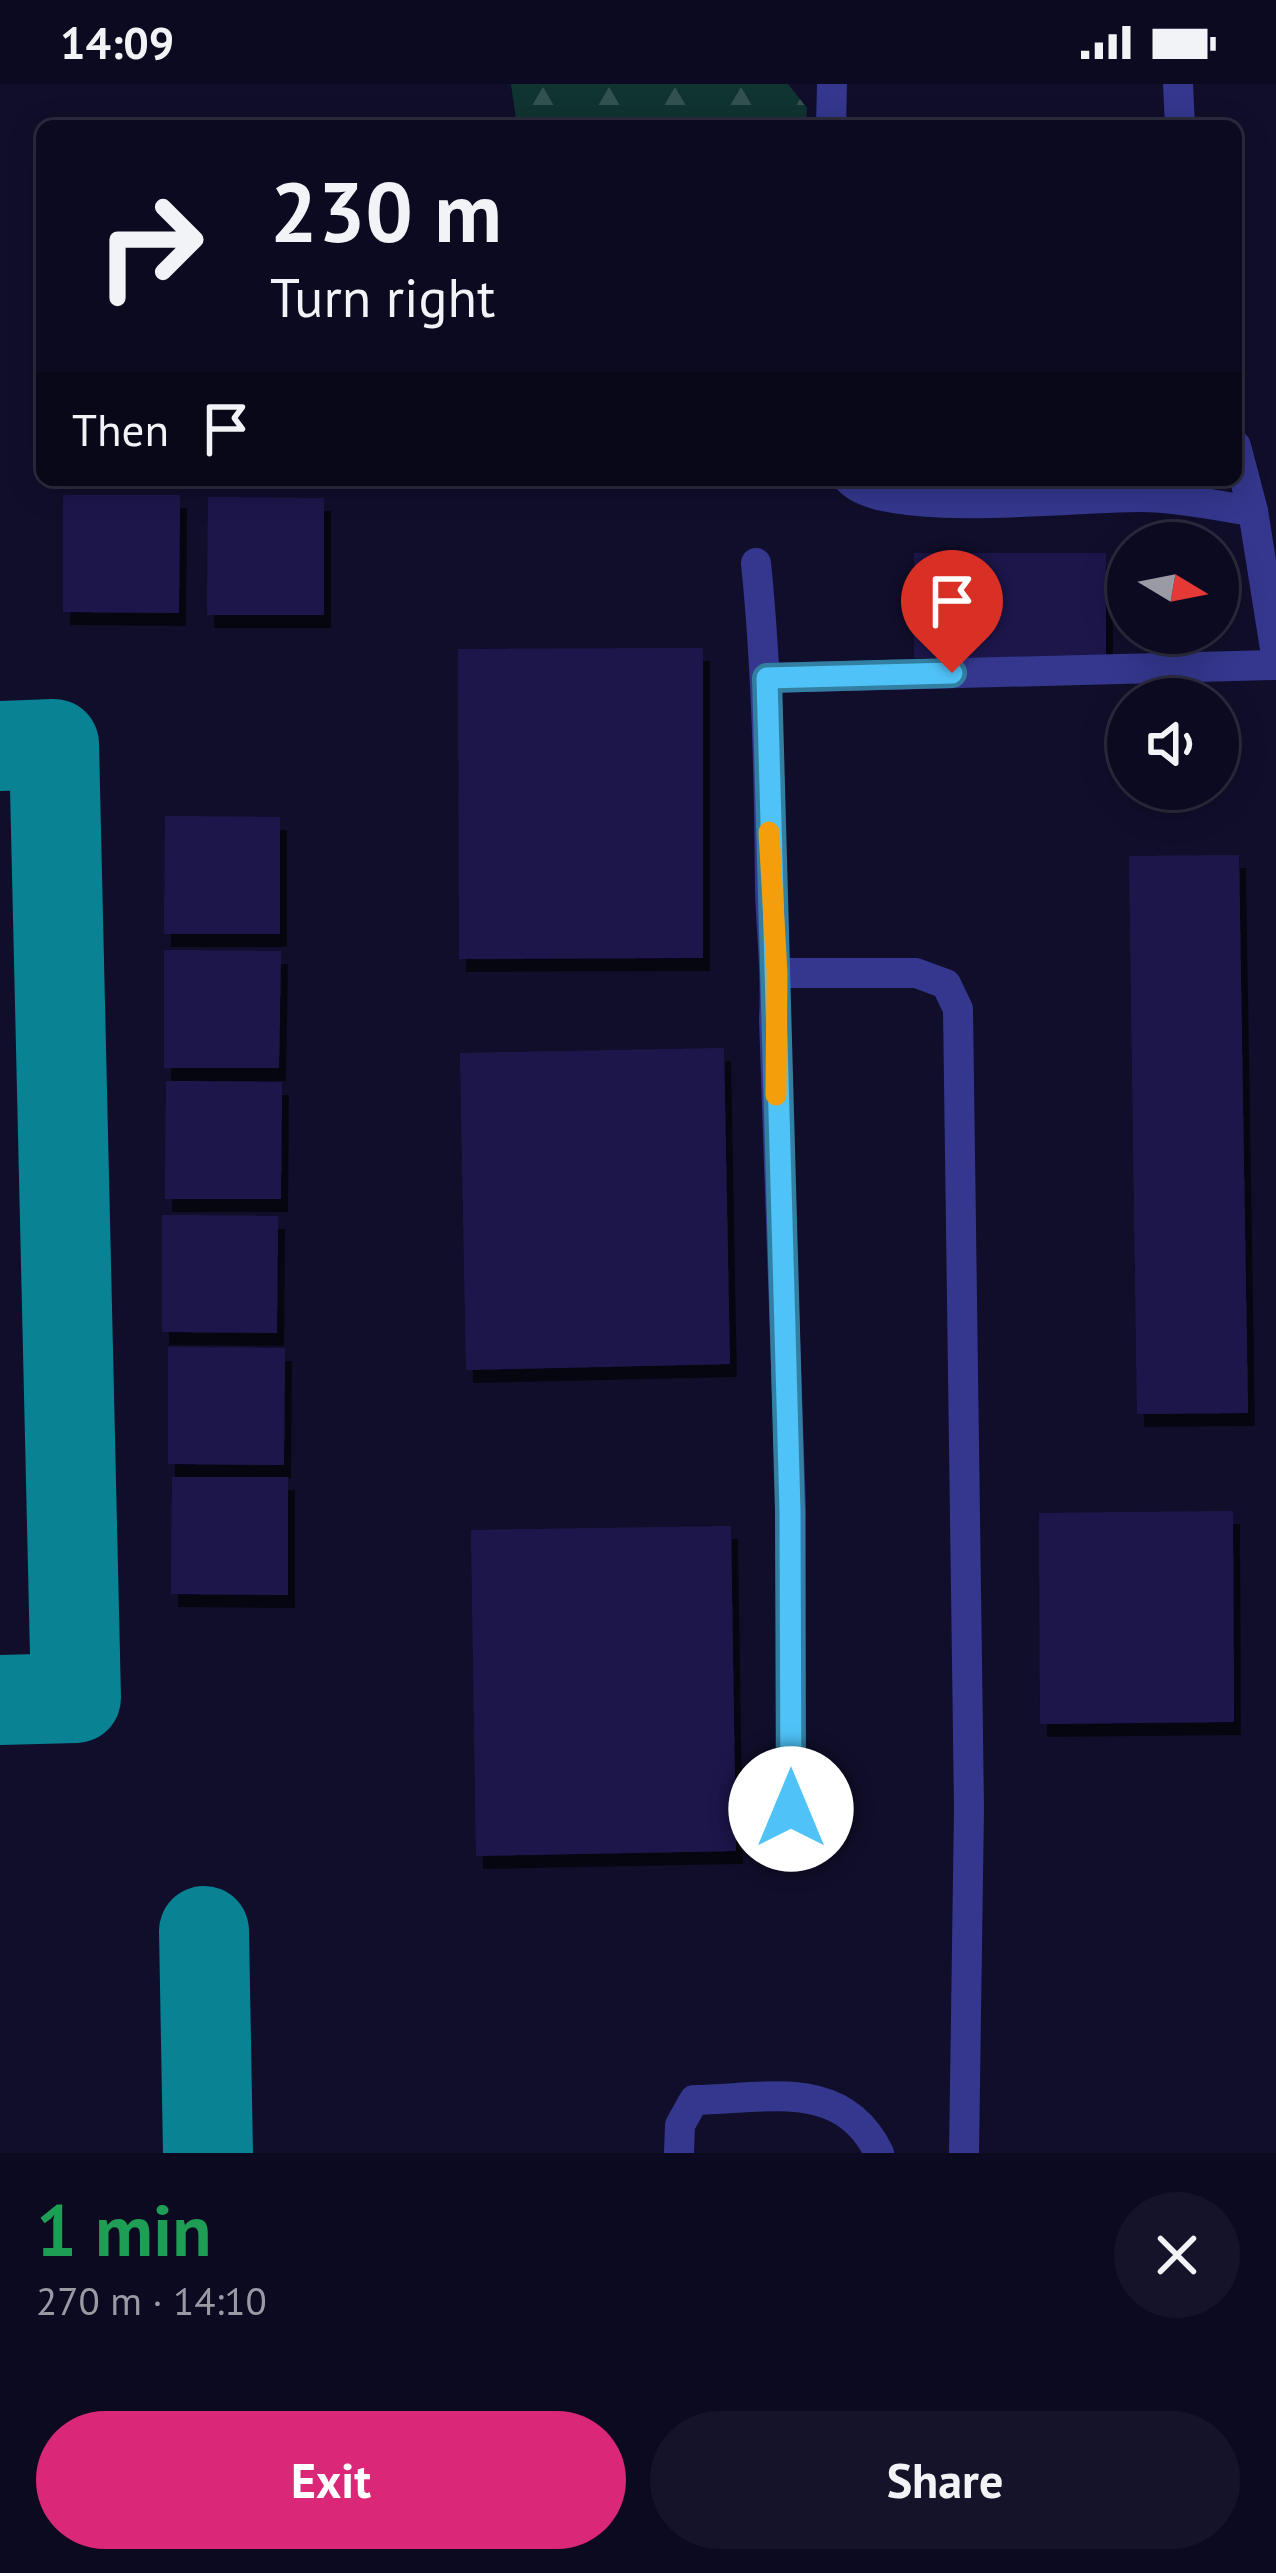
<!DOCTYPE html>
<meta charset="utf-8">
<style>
:root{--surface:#0c0a20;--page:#151329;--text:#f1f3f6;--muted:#9a9aa5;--line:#2c2b3e;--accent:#db2777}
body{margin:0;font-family:"PT Sans",sans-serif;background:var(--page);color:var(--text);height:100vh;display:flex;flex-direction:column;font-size:45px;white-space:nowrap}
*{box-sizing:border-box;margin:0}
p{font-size:39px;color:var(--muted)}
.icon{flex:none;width:66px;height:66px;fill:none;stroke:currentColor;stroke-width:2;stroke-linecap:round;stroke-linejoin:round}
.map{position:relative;height:2069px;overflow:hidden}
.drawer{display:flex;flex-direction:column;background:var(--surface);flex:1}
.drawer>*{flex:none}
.hud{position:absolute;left:36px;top:36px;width:1206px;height:366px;border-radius:18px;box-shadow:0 6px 30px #0003,0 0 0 3px var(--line);background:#0c0a20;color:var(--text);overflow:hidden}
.needle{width:78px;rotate:100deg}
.fabs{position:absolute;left:1107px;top:438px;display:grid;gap:24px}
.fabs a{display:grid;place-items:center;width:132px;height:132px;border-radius:50%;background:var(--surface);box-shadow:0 6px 30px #0003,0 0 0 3px var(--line);font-size:60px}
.pin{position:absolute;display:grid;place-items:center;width:102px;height:102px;color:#fff;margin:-123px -51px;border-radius:50% 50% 50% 0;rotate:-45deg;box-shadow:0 0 12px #0007}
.pin .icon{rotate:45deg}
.me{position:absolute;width:132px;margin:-66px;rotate:0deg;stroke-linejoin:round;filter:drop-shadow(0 0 9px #0008)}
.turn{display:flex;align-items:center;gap:42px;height:252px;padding:0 36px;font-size:54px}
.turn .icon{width:156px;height:156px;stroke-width:2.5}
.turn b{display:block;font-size:84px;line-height:102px}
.then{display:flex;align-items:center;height:114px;padding:0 36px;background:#0003;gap:24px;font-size:45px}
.round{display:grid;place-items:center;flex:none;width:126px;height:126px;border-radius:63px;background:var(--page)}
.overview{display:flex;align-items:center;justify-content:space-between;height:204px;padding:0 36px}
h1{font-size:72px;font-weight:700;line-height:90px;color:#1e9e55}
.primary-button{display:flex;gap:24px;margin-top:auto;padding:24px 36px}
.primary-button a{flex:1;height:138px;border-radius:72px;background:var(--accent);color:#fff;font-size:48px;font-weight:700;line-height:138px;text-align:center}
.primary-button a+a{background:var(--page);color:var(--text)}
.status{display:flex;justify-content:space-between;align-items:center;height:84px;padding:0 60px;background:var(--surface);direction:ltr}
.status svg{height:33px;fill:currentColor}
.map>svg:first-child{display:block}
.forest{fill:url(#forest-firs)}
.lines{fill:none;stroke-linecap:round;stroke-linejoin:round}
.taxiway{stroke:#098294;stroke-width:90}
.building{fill:#1f184c;filter:url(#shadow)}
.minor{stroke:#34378d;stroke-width:30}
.route-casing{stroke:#337fa1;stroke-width:30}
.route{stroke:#4fc3f7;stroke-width:21}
.slow{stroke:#f59e0b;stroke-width:21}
</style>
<div class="status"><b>14:09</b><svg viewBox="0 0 49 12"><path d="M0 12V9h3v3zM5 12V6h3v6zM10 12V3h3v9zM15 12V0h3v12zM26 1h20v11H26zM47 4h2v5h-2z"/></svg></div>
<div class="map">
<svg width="1276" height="2069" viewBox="0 0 1276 2069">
<defs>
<pattern id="forest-firs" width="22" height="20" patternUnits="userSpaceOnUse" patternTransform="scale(3)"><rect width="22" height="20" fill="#103430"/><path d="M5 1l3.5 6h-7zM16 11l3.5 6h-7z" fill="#32514f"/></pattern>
<filter id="shadow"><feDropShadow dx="7" dy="13" stdDeviation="0" flood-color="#0009"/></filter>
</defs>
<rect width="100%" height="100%" fill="#100e2a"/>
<path class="forest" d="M511,0H788L807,24L806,42H517Z"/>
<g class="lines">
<g class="taxiway">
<path d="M0,662L54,660L76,1614L0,1616"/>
<path d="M204,1847L208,2069"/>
</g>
</g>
<g class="building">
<path d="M63,411H180L179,529L63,528Z"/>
<path d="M208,413L324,414V531H207Z"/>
<path d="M914,469H1106V573L914,574Z"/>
<path d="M703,564V874L459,875L458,565Z"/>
<path d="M165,732L280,733V850H164Z"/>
<path d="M1239,771L1248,1329L1137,1330L1129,772Z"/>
<path d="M164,866L281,867L279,984H164Z"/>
<path d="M724,964L730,1280L466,1286L460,969Z"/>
<path d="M166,997L282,998L281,1115H165Z"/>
<path d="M162,1131L278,1132L277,1249L162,1248Z"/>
<path d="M168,1263L285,1264L284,1381L168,1380Z"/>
<path d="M172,1393H288V1511L171,1510Z"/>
<path d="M1233,1427L1234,1638L1040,1640L1039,1429Z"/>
<path d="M731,1442L736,1767L476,1772L471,1446Z"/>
</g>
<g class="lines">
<g class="minor">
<path d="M1178,0L1180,42"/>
<path d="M831,42L832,0"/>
<path d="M1236,362L1253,427L1276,571"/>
<path d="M849,396C885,436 1082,412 1142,413C1179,413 1217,422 1253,427"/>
<path d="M756,479C767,588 769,695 770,805C771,849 777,890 774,935L791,1427V1767"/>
<path d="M767,594L1276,581"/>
<path d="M777,889H916L946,900L958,925L969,1724L964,2069"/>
<path d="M679,2069L680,2041L694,2016C767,2015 842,1993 879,2069"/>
</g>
</g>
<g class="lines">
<g class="route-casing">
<path id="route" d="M791,1725L790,1427L767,594L952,589"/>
</g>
<use href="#route" class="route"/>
<path class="slow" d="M769,748L777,889L776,1011"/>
</g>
</svg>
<div class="fabs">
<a><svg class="needle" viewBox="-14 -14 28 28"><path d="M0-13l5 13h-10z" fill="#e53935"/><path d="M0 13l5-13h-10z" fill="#9a9aa5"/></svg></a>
<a><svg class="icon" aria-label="sound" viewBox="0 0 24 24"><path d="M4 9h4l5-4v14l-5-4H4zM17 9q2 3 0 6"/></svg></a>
</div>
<div class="pin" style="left:952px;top:589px;background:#d93025"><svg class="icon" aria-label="arrive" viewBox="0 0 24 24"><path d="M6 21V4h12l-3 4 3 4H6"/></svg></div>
<svg class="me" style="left:791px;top:1725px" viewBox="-20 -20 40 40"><circle r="19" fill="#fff"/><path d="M0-13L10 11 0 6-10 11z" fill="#4fc3f7"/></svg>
<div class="hud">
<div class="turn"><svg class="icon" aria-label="right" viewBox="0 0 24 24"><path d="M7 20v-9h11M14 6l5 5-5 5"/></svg><div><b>230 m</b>Turn right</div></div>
<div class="then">Then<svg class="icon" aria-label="arrive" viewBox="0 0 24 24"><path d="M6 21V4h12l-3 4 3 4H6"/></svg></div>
</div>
</div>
<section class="drawer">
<div class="overview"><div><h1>1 min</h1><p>270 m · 14:10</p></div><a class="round"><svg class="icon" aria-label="close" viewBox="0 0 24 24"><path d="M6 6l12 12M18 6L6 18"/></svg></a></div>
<div class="primary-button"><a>Exit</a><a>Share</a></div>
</section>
